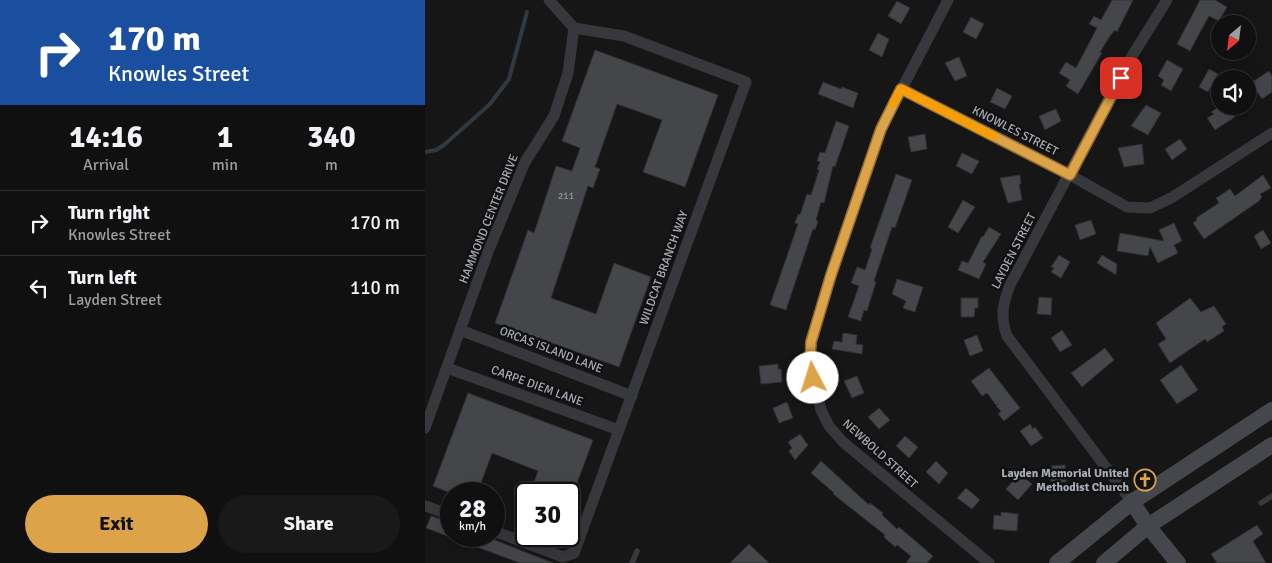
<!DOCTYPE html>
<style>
:root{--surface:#101011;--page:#19191a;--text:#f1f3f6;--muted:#9c9d9f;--line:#303031;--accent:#dda349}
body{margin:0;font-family:Signika,sans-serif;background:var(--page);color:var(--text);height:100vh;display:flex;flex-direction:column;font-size:19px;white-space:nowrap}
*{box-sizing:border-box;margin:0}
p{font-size:16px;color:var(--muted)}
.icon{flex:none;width:28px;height:28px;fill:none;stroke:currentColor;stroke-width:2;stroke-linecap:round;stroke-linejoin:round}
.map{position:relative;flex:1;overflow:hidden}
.drawer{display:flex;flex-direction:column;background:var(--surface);width:425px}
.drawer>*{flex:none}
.top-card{background:#1a4fa0;color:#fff;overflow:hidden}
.needle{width:32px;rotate:208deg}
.fabs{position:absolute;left:786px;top:15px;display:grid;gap:10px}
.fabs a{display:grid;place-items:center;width:45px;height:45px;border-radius:50%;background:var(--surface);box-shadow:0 5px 20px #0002,0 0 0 1px var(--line);font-size:25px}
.speed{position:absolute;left:15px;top:482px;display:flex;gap:10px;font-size:25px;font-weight:700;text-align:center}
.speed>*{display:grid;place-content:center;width:65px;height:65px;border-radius:50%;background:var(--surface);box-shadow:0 5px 20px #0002,0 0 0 1px var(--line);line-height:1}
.speed small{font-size:12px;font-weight:400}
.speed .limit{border:2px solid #111;border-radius:8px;background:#fff;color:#111}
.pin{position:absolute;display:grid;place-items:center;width:42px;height:42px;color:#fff;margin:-21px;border-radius:10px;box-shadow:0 2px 8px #0006}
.me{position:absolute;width:55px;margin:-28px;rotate:355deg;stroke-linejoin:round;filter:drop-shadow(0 0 4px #0008)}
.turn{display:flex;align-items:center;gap:18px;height:105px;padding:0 25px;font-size:22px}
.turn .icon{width:65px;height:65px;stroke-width:2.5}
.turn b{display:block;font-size:35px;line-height:42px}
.eta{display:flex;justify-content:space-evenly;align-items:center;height:85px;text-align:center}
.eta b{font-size:30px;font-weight:800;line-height:35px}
.button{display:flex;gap:10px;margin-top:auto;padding:10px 25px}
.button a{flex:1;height:58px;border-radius:30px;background:var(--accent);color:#111;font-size:20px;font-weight:800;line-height:58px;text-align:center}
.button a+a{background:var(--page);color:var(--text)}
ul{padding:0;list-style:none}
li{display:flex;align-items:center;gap:15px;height:65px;padding:0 25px;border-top:1px solid var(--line)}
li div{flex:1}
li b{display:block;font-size:19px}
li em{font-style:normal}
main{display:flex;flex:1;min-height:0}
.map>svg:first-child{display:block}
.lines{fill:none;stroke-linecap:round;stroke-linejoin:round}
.stream{stroke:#31393f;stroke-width:4}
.building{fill:#45464a;stroke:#303033}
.lane{stroke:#37383c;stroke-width:5.5}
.street{stroke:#37383c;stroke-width:11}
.secondary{stroke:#46474c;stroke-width:16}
.route-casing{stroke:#906a2f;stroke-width:12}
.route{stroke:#dda349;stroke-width:9}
.slow{stroke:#f59e0b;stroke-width:9}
.labels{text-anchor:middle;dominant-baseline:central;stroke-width:5;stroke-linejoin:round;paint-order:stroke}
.number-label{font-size:10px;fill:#90949b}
.street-label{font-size:12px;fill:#a9aeb6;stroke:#111112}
.poi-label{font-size:12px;font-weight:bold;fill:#a9aeb6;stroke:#111112;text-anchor:end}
</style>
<main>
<section class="drawer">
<div class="top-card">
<div class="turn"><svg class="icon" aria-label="right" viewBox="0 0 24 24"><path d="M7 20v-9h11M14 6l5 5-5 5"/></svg><div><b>170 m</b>Knowles Street</div></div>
</div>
<div class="eta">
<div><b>14:16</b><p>Arrival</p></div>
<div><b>1</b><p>min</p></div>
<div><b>340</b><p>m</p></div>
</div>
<ul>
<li><svg class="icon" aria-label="right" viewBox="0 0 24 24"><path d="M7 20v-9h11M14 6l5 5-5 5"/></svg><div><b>Turn right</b><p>Knowles Street</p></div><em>170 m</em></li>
<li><svg class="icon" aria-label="left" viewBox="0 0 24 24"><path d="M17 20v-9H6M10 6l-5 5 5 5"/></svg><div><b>Turn left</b><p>Layden Street</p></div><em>110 m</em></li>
</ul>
<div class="button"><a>Exit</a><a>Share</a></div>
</section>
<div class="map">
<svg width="847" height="563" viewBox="0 0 847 563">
<rect width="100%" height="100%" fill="#161617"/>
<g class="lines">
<path class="stream" d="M0,152L11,150L19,145L65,104L84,79L102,12"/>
</g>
<g class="building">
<path d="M687,0H708L692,32L690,30L685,36L675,52L677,53L653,94L641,86L645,80L634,73L641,62L651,68L672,28L664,24L669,16L676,20Z"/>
<path d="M775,0H790L802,7L794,21L784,16L765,51L752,44Z"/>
<path d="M472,1L485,8L476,24L463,16Z"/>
<path d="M546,17L559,24L551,39L538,32Z"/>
<path d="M453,33L464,39L457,57L444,50Z"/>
<path d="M170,50L293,95L260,187L218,172L237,120L192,104L170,167L175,169L168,188L163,186L126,298L171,314L189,263L226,277L194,367L70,323L103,230L109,233L131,166L147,171L155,148L137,141Z"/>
<path d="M534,57L542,76L530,81L520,63Z"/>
<path d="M742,60L758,69L746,91L736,85L739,80L733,76Z"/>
<path d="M784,69L793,74L783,92L774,87Z"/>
<path d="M844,71L847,76V92L837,99L826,83Z"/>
<path d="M398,82L416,89L417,87L433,93L428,108L393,94Z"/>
<path d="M572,88L587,96L580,109L565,102Z"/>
<path d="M721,105L736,113L723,135L706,126Z"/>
<path d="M795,106H804L810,117L790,130L782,118L789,114L786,112Z"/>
<path d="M631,109L636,121L620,130L614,116Z"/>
<path d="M411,121L424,126L410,167L408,166L399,203L396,202L391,220L393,221L390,230L388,229L361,310L345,305L373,224L370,223L373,214L375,215L382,194L386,195L394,170L392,169L395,162L392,161L395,152L400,153Z"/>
<path d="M500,134L502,149L486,152L483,137Z"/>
<path d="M755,139L762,149L747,160L740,149Z"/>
<path d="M717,144L719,164L699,167L693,148Z"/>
<path d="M537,153L554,161L547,174L531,166Z"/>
<path d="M471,174L487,180L470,228L467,227L449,281L451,282L442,311L439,310L436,321L423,317L434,286L426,283L432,267L440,270L447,249L445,248Z"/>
<path d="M595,175L596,184H594L597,200L583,203L575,178Z"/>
<path d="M838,175L846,188L835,194L837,197L834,201L779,239L768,223L772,220L771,218L794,203L791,198L805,189L810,196Z"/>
<path d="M538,200L550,207L533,233L523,227Z"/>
<path d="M666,220L671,234L655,240L650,225Z"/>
<path d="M749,223L757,241L749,245L753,253L733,263L725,247L723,256L692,251L695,233L739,241L734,230Z"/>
<path d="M564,227L576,234L558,262L561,264L554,279L533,270L537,261L543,263L557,236L558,237Z"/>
<path d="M838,230L846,243L836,249L829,236Z"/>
<path d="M634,255L645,262L636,278L626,272L629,268L626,267Z"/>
<path d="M677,255L692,264L691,275L672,263Z"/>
<path d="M472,279L498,287L490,312L478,308L481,301L467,294Z"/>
<path d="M614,297L627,298L626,315L612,314Z"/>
<path d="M536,298H553V308H550L549,317H536Z"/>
<path d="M765,298L776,312L789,306L801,324L797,327L799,331L782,342L780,339L745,363L733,344L741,339L731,323Z"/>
<path d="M637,330L647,345L635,352L626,338Z"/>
<path d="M418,333L432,335L431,344L438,345L437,354L407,349L409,341L417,342Z"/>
<path d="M552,335L558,351L545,356L539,340Z"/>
<path d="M680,348L689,360L657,387L646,373Z"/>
<path d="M353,364V369H356L357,382L336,384L334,366Z"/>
<path d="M756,365L773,390L752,404L735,380Z"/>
<path d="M564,368L595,408L579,421L573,414L576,411L571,406L573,404L571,405L562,393L557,396L546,381Z"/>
<path d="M432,376L439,393L427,398L419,381Z"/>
<path d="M43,393L168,440L148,494H105L113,471L67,453L52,494H28L8,486Z"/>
<path d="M362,402L368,418L354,423L348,408Z"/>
<path d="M454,408L465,420L454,429L443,417Z"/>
<path d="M605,424L608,429L610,427L618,438L606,446L595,431Z"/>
<path d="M375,434L383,445L370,460L364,451L367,448L363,442Z"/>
<path d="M480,436L493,447L484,458L471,446Z"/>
<path d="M396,461L444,505L445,503L458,513L457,515L472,529L474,527L508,556L502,563H481L486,556L472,545L470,547L459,537L460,535L408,494L409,493L386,473Z"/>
<path d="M511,461L523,473L514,484L501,472Z"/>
<path d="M640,465L641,482H626V466Z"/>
<path d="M596,475L607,484L593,500L581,489L588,481L590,483Z"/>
<path d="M541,488L555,500L547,509L532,498Z"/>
<path d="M576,512L593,514L592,531L568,529L569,515L576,516Z"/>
<path d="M6,516L26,523V536H60L128,563H95L1,528Z"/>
<path d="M832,525L838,534L828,541L841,563H792L786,554Z"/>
<path d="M324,544L344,563H305Z"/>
</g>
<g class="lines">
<g class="lane">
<path d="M836,503L847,496"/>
<path d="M207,563L212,551"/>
</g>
<g class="street">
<path d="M523,0L456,129L406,275L386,342L385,365L396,410L404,426L418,442L564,563"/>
<path d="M476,89L645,175L702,207L725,208L746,198L847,133"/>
<path d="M35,330L207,396"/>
<path d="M22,368L194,430"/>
<path d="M0,428L63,252L100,162L129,116L143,73L149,28L124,0"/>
<path d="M707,502L582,336C575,317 578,303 585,285L704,61L742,0"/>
<path d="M0,506L26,515"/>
<path d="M69,531L138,557L149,553L321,82L199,36L149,28"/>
</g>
<g class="secondary">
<path d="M707,502L723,526L753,563"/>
<path d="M632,563L707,502L847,410"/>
<path d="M679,563L723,526L847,445"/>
</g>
</g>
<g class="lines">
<g class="route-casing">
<path id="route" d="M388,378L385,365L386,342L406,275L456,129L476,89L645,175L696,78"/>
</g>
<use href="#route" class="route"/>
<path class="slow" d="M468,104L476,89L568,136"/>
</g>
<defs>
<g id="church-ring" transform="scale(1.125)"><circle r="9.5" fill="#111112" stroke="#dda349" stroke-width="1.5"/><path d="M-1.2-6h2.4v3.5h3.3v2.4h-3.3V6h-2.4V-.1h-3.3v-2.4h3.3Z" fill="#dda349"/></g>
</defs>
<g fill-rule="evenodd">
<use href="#church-ring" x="720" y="480"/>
</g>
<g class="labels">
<g class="number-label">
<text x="141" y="196">211</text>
</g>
<g class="street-label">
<text transform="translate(590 131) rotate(27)">KNOWLES STREET</text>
<text transform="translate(64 219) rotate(-68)">HAMMOND CENTER DRIVE</text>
<text transform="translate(589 251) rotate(-63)">LAYDEN STREET</text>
<text transform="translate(239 268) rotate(-70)">WILDCAT BRANCH WAY</text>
<text transform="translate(126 350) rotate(21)">ORCAS ISLAND LANE</text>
<text transform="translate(112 386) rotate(20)">CARPE DIEM LANE</text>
<text transform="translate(455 454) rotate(42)">NEWBOLD STREET</text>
</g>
<g class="poi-label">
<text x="704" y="473">Layden Memorial United<tspan x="704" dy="14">Methodist Church</tspan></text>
</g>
</g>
</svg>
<div class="fabs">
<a><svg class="needle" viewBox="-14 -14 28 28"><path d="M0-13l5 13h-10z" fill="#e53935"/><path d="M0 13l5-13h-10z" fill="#9c9d9f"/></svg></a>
<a><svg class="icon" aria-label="sound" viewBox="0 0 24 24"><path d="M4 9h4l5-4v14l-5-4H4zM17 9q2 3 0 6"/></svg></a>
</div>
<div class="speed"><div>28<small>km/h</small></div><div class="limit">30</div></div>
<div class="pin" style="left:696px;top:78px;background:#d93025"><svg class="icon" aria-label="arrive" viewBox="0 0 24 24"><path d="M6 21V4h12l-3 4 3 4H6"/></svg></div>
<svg class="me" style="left:388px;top:378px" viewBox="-20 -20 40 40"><circle r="19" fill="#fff"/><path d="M0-13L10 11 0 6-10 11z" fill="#dda349"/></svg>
</div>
</main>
